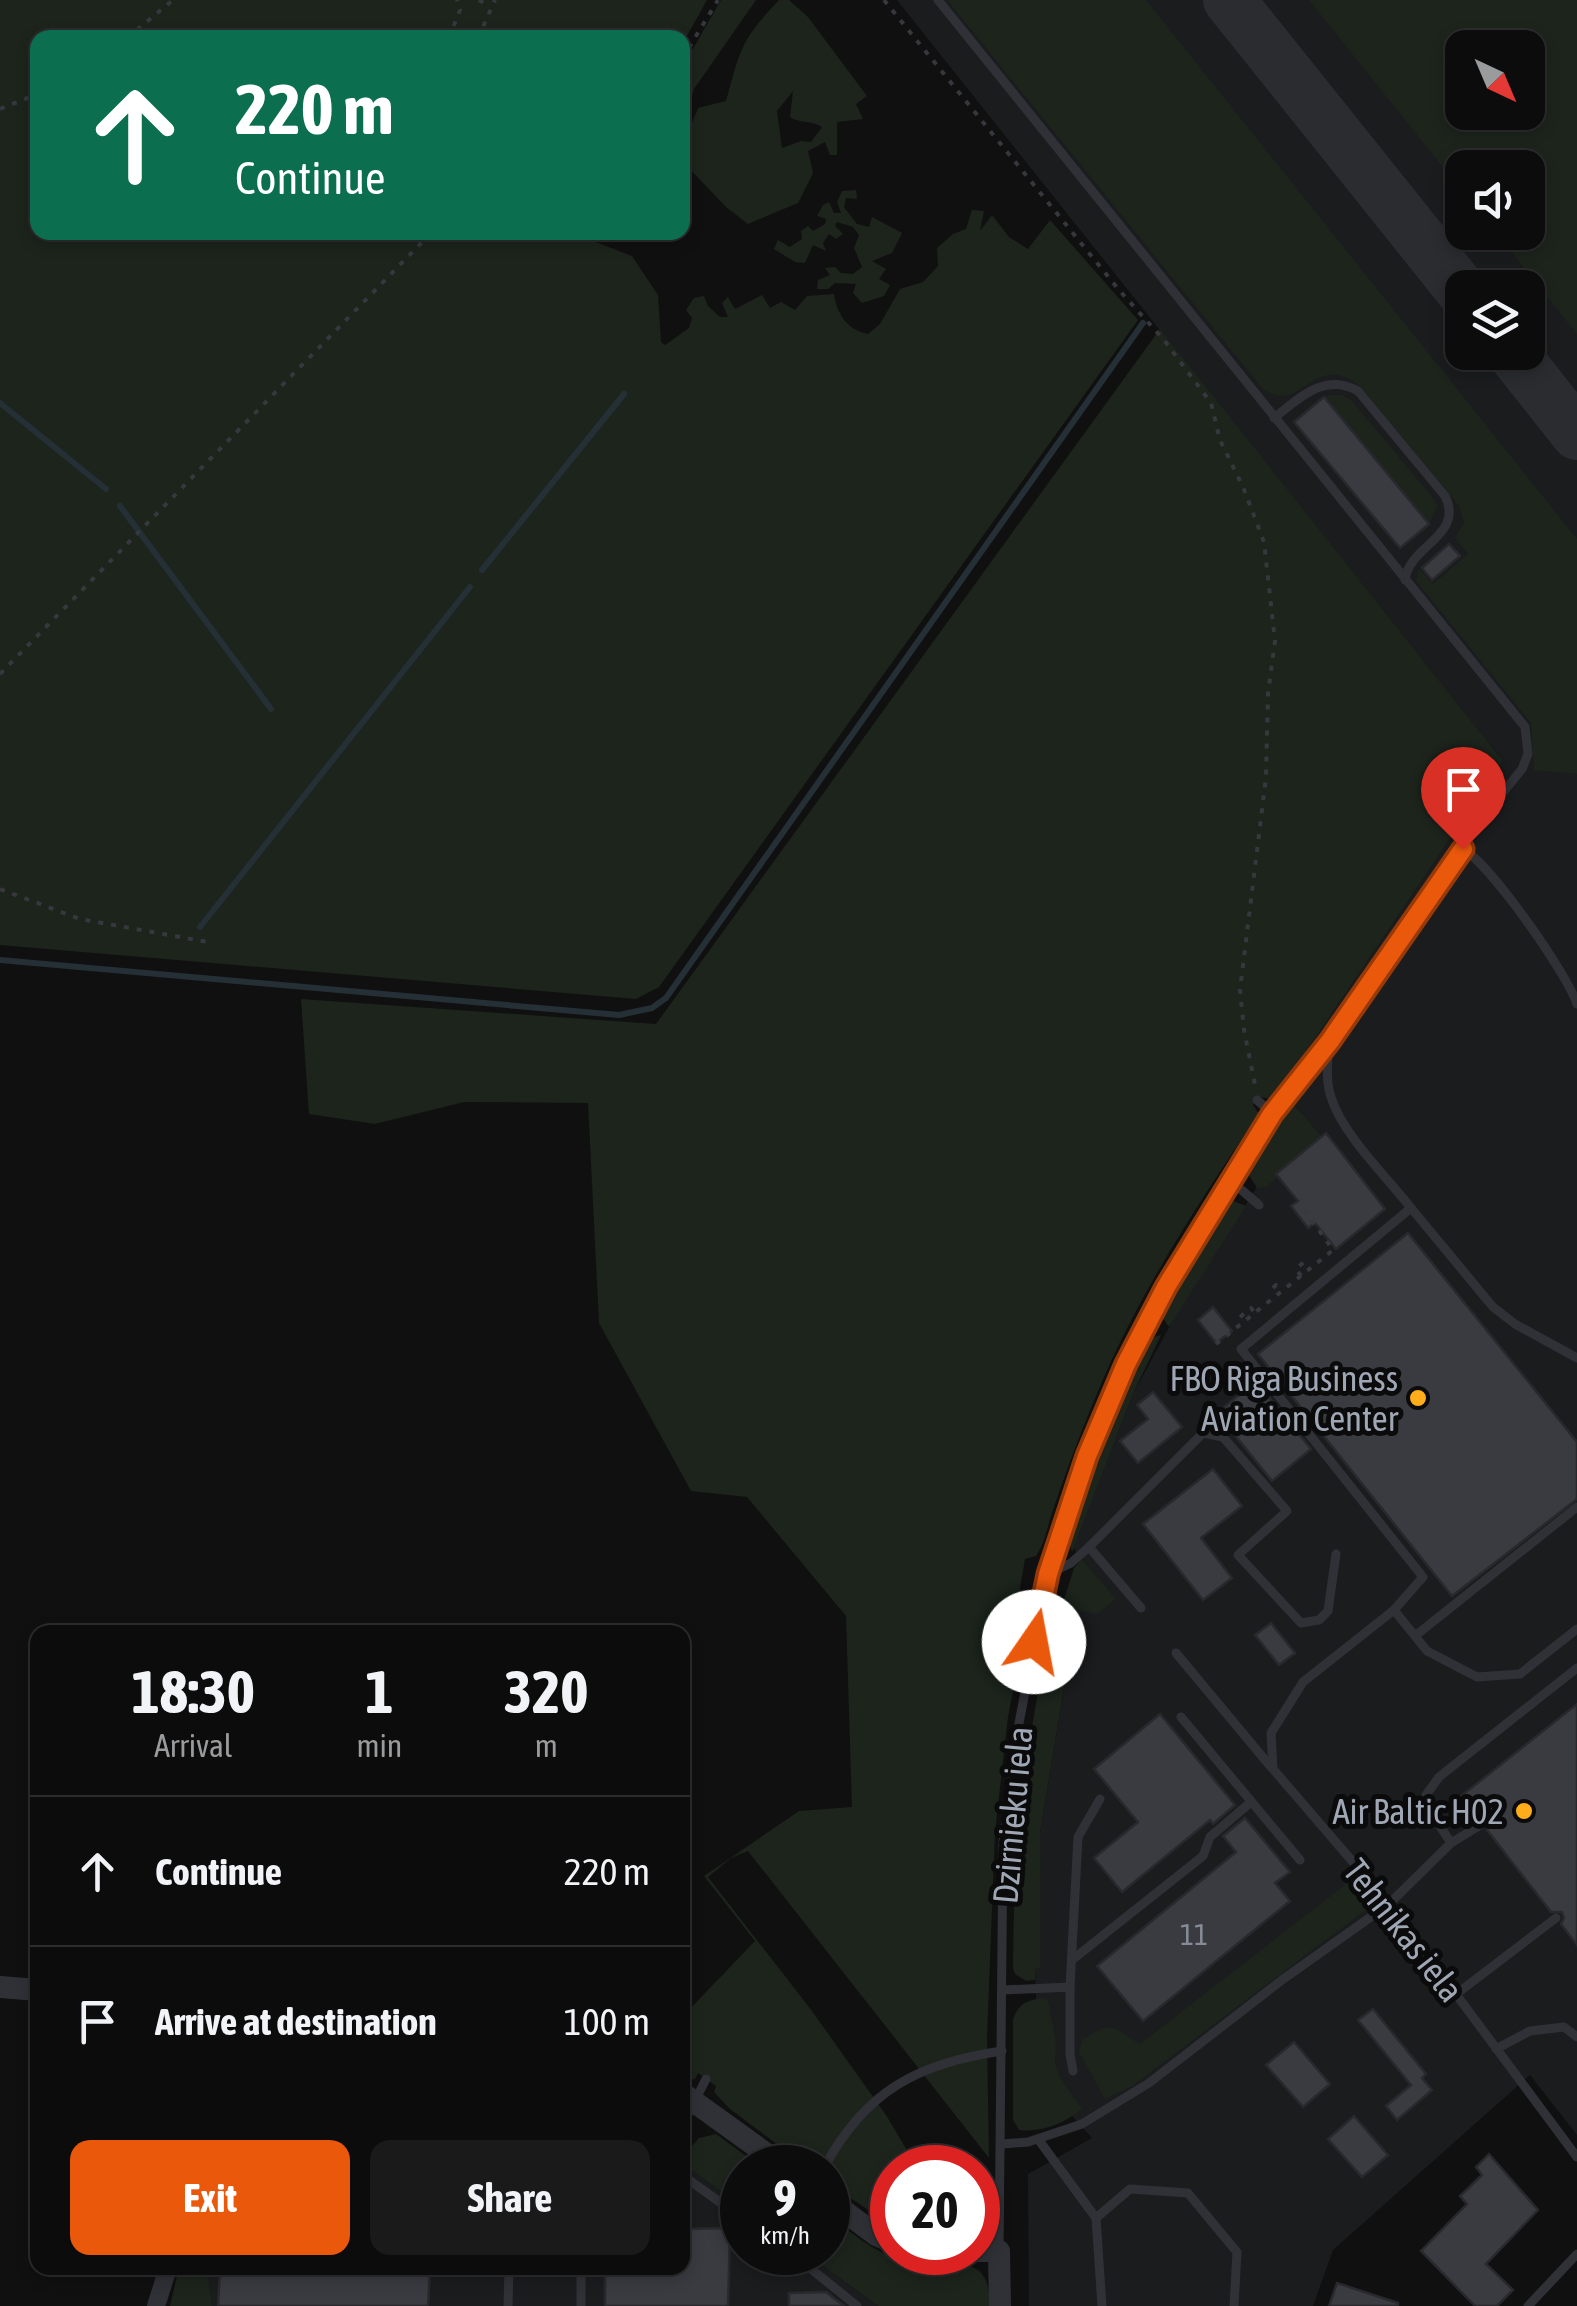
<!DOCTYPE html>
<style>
:root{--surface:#0c0c0d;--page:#1a1a1b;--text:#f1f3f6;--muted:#9a9b9d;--line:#2c2c2e;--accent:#ea580c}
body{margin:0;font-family:"Asap Condensed",sans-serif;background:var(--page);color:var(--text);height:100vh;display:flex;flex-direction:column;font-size:38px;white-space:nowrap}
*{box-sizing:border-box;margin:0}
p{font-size:32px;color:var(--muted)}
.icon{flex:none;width:55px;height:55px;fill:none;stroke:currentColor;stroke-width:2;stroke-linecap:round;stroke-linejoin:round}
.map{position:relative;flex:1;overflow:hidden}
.details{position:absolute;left:30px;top:1625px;width:660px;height:650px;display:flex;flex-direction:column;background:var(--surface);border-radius:20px;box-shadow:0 5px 15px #0003,0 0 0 2px var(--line)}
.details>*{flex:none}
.hud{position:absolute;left:30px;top:30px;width:660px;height:210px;border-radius:20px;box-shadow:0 5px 15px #0003,0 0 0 2px var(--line);background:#0b6e4f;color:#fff;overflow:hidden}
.needle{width:65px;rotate:136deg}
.buttons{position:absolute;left:1445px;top:30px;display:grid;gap:20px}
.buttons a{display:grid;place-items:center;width:100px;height:100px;border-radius:20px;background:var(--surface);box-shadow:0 5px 15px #0003,0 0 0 2px var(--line);font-size:50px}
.speed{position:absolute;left:720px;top:2145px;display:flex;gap:20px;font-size:50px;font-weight:700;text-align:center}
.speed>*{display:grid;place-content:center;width:130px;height:130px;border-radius:50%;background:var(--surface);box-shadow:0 5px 15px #0003,0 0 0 2px var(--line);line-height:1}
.speed small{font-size:25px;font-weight:400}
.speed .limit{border:15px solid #d22;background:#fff;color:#111}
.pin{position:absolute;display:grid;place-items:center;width:85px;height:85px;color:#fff;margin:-102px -42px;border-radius:50% 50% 50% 0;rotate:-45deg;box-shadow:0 0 10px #0007}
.pin .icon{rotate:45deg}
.me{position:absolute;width:110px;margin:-55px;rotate:12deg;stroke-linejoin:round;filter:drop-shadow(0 0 8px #0008)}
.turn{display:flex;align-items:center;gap:35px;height:210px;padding:0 40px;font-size:45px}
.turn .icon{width:130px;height:130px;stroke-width:2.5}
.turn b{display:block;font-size:70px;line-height:85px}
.eta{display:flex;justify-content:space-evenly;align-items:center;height:170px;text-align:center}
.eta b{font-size:60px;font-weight:700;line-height:70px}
.cta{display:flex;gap:20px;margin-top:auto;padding:20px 40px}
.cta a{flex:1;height:115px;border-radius:20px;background:var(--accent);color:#fff;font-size:40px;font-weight:700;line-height:115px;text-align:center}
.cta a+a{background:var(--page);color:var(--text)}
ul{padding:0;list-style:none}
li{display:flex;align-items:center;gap:30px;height:150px;padding:0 40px;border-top:2px solid var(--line)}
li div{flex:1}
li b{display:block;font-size:38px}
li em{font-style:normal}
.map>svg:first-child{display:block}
.built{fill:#1b1c1e;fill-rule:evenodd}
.green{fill:#1c241c;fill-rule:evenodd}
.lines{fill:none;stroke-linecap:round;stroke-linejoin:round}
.stream{stroke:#252f36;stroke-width:6}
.taxiway{stroke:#2a2c30;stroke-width:52}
.building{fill:#3a3b41;stroke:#29292d;stroke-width:2.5}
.path{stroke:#36383e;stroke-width:4;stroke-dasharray:5 8;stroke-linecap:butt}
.service{stroke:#303137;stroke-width:9}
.minor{stroke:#303137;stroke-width:18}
.tertiary{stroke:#303137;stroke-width:22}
.route-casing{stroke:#983908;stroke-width:25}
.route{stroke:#ea580c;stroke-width:18}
.poi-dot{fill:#ffad1a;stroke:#0b0b0c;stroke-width:4}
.labels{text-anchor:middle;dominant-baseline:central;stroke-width:10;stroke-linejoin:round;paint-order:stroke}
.number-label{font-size:30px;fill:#868b97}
.poi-label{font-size:35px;fill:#9fa6b4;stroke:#0b0b0c;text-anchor:end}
.street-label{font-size:35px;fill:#9fa6b4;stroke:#0b0b0c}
</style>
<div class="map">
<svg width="1577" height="2306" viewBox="0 0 1577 2306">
<rect width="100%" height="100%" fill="#101011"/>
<g class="built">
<path d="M897,0H1577V2135L1530,2075L1333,2250L1313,2306H1029L1028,2174L1092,2138L1048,2089L1038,2057L1035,1969L1040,1968V1833L1065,1682L1056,1674L1070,1609L1115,1599L1073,1548L1133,1394L1179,1309L1303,1115L1294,1104L1300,1095L1286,1081L1503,761ZM1462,48H1528V112H1462ZM1462,168H1528V232H1462ZM1462,288H1528V352H1462Z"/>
<path d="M683,2164L742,2207V2252L805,2253L878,2306H212L207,2268H682Z"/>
</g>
<g class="green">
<path d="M0,0H707L683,43L682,38H38V232L559,233L554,241H593L632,256L658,295L661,342L665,345L689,328L692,318L686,310L694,298L704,296L708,306L720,317H728L722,303L728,297L735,309L762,295L770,308L781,302L795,310L807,296L834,294C837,315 848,330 868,334L880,324L900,289L923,282L938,266L937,248L953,234L966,229L972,210L984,211L980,231L992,215L1009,237L1028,249L1050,220L1138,320L659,987L636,999L0,945Z"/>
<path d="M721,0H756L694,89L683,125V66Z"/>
<path d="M779,0H789L808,17L867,96L856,104L863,119L837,122V155H830L825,142L808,151L813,173L798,203L748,224L726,207L683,162V146L698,108L726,101C741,48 740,41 779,0ZM793,91L790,117C801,124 812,120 822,127L811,142L801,141L782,148L777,111Z"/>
<path d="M947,0H1146L1577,539V774L1534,770L1531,723L1416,581L1419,569L1433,584L1468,554L1455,538L1464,523L1459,506L1359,385C1310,350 1301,418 1262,388Z"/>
<path d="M1309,0H1577V334L1496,233L1528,232V168H1462V191ZM1462,48H1528V112H1462Z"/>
<path d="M856,190L857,199L846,198L844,207L857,224L869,227L872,217L902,233L892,253L872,261L886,269L879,279L890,285L884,296L862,303L853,293L856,284L835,283L828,289H817L818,280L830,275L825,268L835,267L841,273L853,274L862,267L854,248L859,235L853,227L837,222L835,226L843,234L836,239L829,234L823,243L826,251L813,245L805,263L795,262L774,249L778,240L790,247L802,239L801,231L808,226L813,231L825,224L826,219L817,216L823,205L829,202L834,213H841L837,202L842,191Z"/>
<path d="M1160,329L1503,761L1286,1081L1271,1099L1260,1097L1253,1105L1259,1114C1202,1197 1145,1284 1104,1377C1085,1421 1067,1468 1052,1513C1047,1528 1045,1543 1036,1556L1025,1559L1020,1588L1026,1623L1008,1717L995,1832L987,2038L989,2158L748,1851L731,1858L708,1877L812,2011L886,2115L917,2167L892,2168V2226L828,2183V2168L807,2167L730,2109L714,2092L716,2086L698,2073L695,2079L683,2081V2016L755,1941L704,1876L799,1811L852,1807L846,1616L747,1497L691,1491L599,1323L588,1103L464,1102L375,1124L309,1114L301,999L656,1024Z"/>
<path d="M1331,395H1342L1352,401L1432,497L1438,505L1429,524L1324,397Z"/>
<path d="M1291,1101L1322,1137L1276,1174L1278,1177L1266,1187L1257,1188L1249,1175V1168Z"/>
<path d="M1233,1201L1246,1206L1169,1327L1162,1317C1175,1292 1213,1212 1233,1201Z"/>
<path d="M1161,1335L1133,1394L1072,1552L1069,1543L1098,1461L1151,1338Z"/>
<path d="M1082,1559L1116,1599L1097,1614L1070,1609L1056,1674L1065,1681L1040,1833V1968L1035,1969V1980L1026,1981L1015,1974L1013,1968C1013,1845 1027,1733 1054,1613L1061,1609L1074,1568Z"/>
<path d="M1351,1880L1371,1906L1132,2086L1105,2099L1079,2052L1082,2040C1113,2020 1111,2026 1140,2044Z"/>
<path d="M1041,1998L1048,2001L1056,2042L1055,2064L1060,2078L1082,2109C1065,2123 1041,2133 1019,2130L1013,2120V2020C1018,2004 1026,2001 1041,1998Z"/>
<path d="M716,2134L761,2167L742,2168V2207L690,2169L688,2151L699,2138Z"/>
<path d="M828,2215C850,2231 873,2252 901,2260C921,2265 962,2259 978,2270C988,2278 990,2294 990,2306H878L805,2253L828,2252Z"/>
<path d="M179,2268H207L212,2306H170Z"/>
</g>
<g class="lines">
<g class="stream">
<path d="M0,403L106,489"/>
<path d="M120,506L271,709"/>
<path d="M482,570L624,394"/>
<path d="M200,927L470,587"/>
<path d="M0,960L619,1015L652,1008L666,998L1143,323"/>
</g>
<g class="taxiway">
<path d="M1229,0L1462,291"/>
<path d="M1512,352L1577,434"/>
</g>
</g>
<g class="building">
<path d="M1324,397L1429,524L1400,548L1294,422Z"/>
<path d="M1449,544L1460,556L1432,580L1422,568Z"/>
<path d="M1326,1133L1385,1209L1336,1249L1315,1223L1308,1228L1291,1206L1298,1201L1276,1174Z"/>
<path d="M1408,1233L1577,1442V1499L1452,1596L1258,1354Z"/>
<path d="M1213,1307L1232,1331L1216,1343L1198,1320Z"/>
<path d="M1256,1381L1311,1449L1272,1481L1217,1413Z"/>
<path d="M1153,1392L1182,1427L1138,1463L1120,1441L1148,1419L1137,1405Z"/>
<path d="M1213,1469L1242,1506L1201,1538L1232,1578L1203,1600L1143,1524Z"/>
<path d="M1271,1623L1295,1653L1279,1665L1255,1635Z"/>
<path d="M1577,1704V1945L1561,1924L1564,1918L1562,1912H1551L1487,1830L1488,1819L1477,1818L1460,1797Z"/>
<path d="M1160,1714L1235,1805L1213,1824L1210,1820L1122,1892L1094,1858L1138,1822L1094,1769Z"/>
<path d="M1245,1818L1290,1872L1275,1883L1290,1901L1143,2021L1097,1966L1236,1852L1223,1836Z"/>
<path d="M1373,2009L1426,2074L1422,2078L1432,2090L1397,2120L1386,2106L1411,2085L1358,2020Z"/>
<path d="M1294,2042L1330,2084L1303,2107L1266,2065Z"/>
<path d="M1354,2116L1388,2155L1362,2177L1328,2139Z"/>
<path d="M1489,2154L1538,2210L1486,2264L1513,2290L1497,2306H1475L1421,2251L1467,2204L1460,2196L1482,2175L1476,2167Z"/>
<path d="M730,2228L728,2306H605V2268H682V2229Z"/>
<path d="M220,2268H430L428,2306H218Z"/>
<path d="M1337,2283L1398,2303V2306H1329Z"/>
<path d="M826,2292L844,2306H789V2293Z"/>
</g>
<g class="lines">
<g class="path">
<path d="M479,0L490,7"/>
<path d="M884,0L1119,290L1164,340L1211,403L1220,440L1243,487L1264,542L1275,641L1268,694L1266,777L1240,990L1244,1030L1255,1085"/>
<path d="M127,38L173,0"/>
<path d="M449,38L460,10L457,0"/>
<path d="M478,38L495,0"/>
<path d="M682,59L718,0"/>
<path d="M0,109L38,94"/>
<path d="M536,232H545"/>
<path d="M0,674L432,232"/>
<path d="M0,889L80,919L208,942"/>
<path d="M1301,1276L1296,1269L1304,1262"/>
<path d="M1273,1288L1276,1285L1281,1292"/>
<path d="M1240,1317L1251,1308L1255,1313"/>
<path d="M1216,1344L1333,1250L1306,1212"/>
</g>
<g class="service">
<path d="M938,0L1525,727L1528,754L1522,769L1488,811L1329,1041C1328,1060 1325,1079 1331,1097C1342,1134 1387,1177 1411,1208L1241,1349L1423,1577L1394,1610"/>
<path d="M1274,418C1300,398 1324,372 1358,391L1445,496C1465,536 1409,545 1405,580"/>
<path d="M1463,849C1491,865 1566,972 1577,1004"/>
<path d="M1257,1100L1273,1114"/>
<path d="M1230,1180L1259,1205"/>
<path d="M1411,1208L1493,1307L1515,1324L1577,1358"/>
<path d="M1089,1547L1141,1608"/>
<path d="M1048,1574L1071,1563L1089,1547L1203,1433L1223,1437L1287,1511L1238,1555L1301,1623L1319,1620L1328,1611L1336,1554"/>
<path d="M1577,1629L1520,1674L1477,1677L1427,1651L1394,1610L1303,1682L1271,1733L1273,1769L1389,1904L1577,2157"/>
<path d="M1415,1636L1577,1507"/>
<path d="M1176,1653L1271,1767"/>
<path d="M1181,1717L1300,1860"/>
<path d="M1451,1843L1436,1820L1426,1795L1439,1777L1577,1668"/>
<path d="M1072,1960L1203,1856L1210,1837L1251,1802"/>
<path d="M1070,1987L1078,1837L1100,1799"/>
<path d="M1002,1990L1070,1987V2054L1073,2071"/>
<path d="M1455,1995L1556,1918"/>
<path d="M1496,2049L1530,2031L1564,2027L1577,2037"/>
<path d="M682,2126L706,2079"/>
<path d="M1038,2139L1096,2218"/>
<path d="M1002,2144L1028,2142L1082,2124L1149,2083L1282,1980L1389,1904L1451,1843L1482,1824"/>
<path d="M824,2168C865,2091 918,2063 1002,2051"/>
<path d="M682,2175L742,2218"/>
<path d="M999,2251L1003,1843L1019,1723L1048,1574L1087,1456L1126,1364L1166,1287L1273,1114L1328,1043"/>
<path d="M790,2252L857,2306"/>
<path d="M581,2268V2306"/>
<path d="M508,2306L509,2268"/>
<path d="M1102,2306L1096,2218L1130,2189L1188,2193L1237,2252L1234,2306"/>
<path d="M1528,2306L1577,2254"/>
</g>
<path class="minor" d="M156,2306L168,2268"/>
<g class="tertiary">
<path d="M0,1987L38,1990"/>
<path d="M682,2093L786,2168"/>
<path d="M828,2199L876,2235L892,2242"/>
<path d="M978,2251H999L1000,2306"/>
</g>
</g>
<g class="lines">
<g class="route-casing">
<path id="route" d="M1034,1642L1048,1574L1087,1456L1126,1364L1166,1287L1272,1114L1330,1041L1463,849"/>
</g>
<use href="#route" class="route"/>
</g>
<g class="poi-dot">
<circle cx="1418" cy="1398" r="10"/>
<circle cx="1524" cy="1811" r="10"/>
</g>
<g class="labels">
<g class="number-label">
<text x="1194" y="1934">11</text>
</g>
<g class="poi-label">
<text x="1398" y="1378">FBO Riga Business<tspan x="1398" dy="40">Aviation Center</tspan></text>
<text x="1504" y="1811">Air Baltic H02</text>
</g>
<g class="street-label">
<text transform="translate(1012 1815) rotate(-85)">Dzirnieku iela</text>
<text transform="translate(1404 1930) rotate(52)">Tehnikas iela</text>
</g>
</g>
</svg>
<div class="buttons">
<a><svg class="needle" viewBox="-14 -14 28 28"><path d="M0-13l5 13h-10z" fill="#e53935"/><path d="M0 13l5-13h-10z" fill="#9a9b9d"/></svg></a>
<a><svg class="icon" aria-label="sound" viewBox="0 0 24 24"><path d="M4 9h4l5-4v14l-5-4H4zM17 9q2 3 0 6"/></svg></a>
<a><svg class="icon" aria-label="layers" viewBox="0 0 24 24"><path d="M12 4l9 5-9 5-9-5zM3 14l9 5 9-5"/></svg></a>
</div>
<div class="speed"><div>9<small>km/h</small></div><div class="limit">20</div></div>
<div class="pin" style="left:1463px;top:849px;background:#d93025"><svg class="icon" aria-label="arrive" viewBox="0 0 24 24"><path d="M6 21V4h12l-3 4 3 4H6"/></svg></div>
<svg class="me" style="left:1034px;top:1642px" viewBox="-20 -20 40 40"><circle r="19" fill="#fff"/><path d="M0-13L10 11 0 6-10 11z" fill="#ea580c"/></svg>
<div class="hud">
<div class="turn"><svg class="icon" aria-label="ahead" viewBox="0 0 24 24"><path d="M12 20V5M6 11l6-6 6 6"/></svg><div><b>220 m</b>Continue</div></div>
</div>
<section class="details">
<div class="eta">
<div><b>18:30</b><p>Arrival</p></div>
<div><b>1</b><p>min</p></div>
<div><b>320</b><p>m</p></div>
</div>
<ul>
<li><svg class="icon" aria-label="ahead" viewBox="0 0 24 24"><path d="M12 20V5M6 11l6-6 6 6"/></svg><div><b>Continue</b></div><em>220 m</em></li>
<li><svg class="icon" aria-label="arrive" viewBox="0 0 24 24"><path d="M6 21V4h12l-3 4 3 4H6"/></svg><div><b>Arrive at destination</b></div><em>100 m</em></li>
</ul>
<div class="cta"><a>Exit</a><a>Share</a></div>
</section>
</div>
